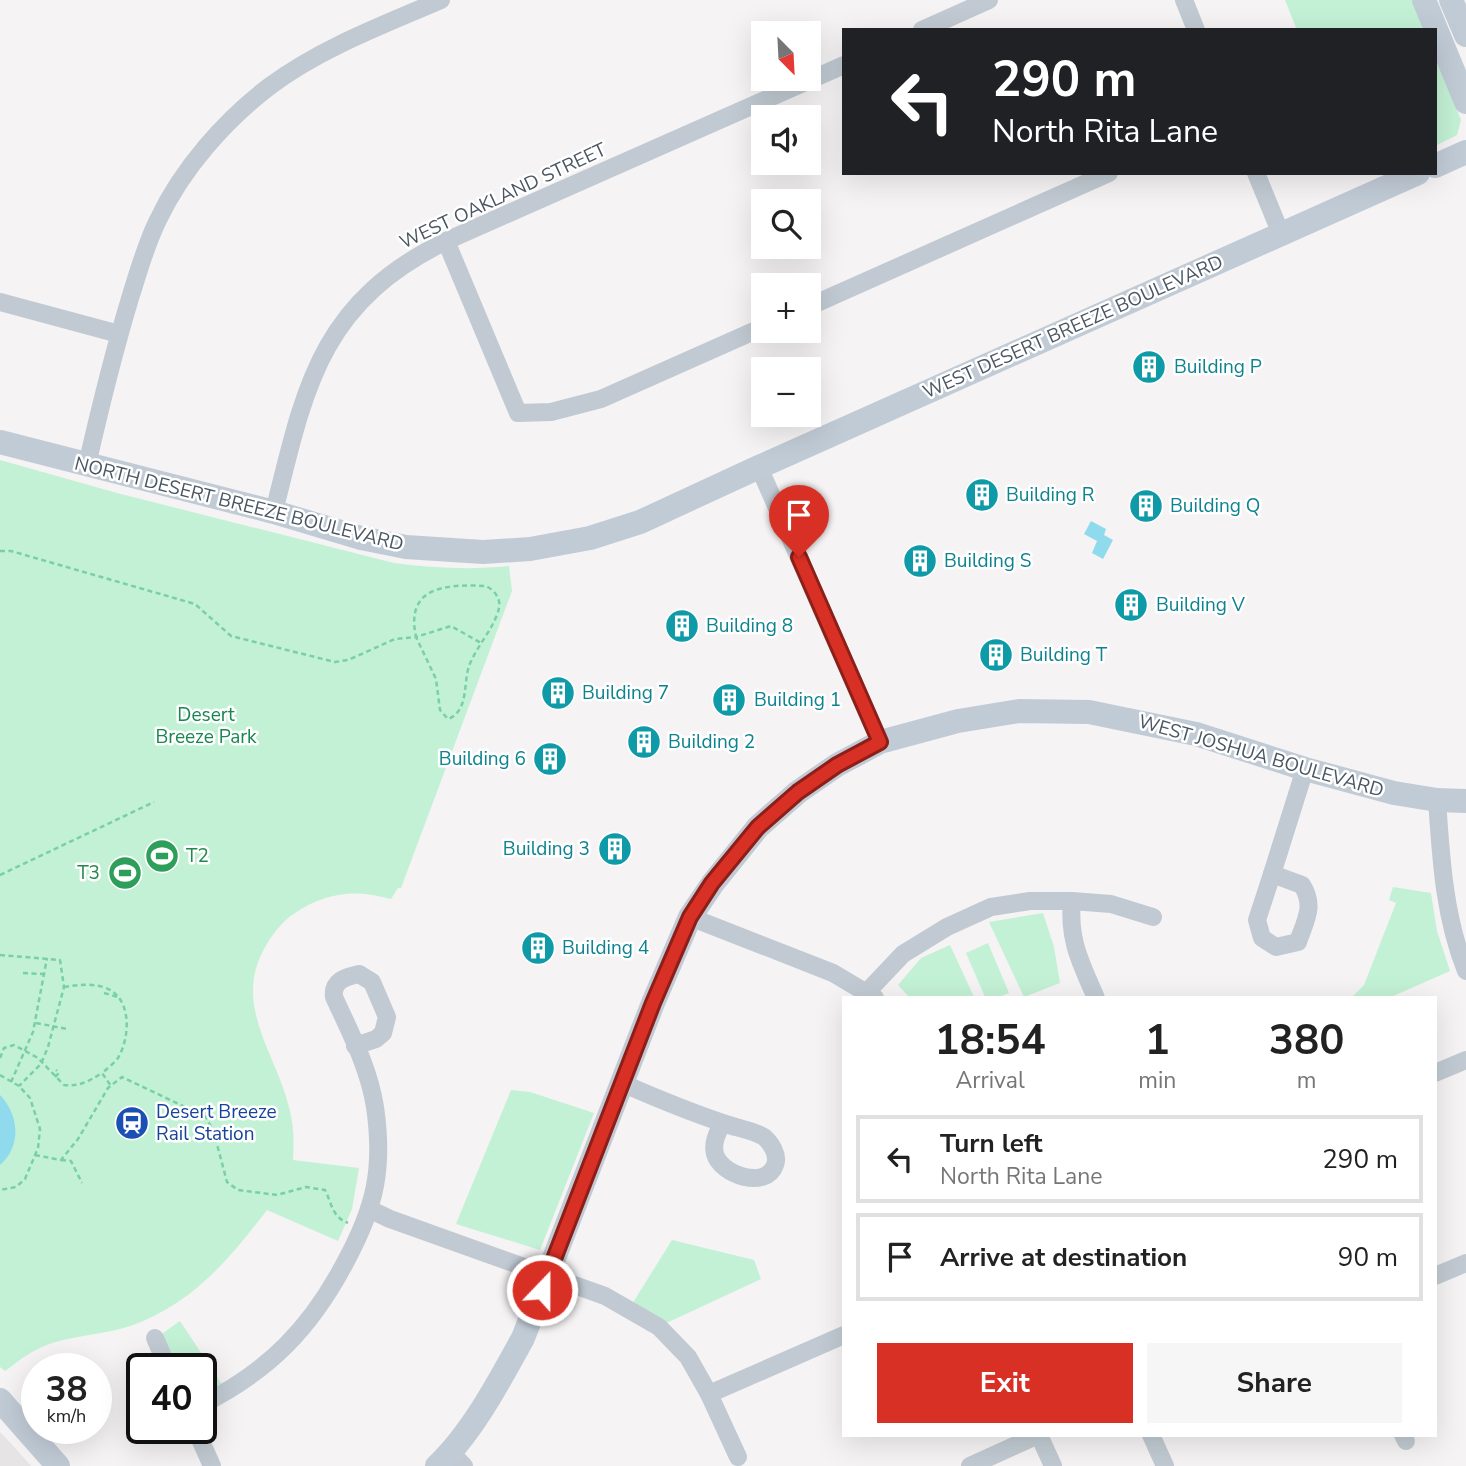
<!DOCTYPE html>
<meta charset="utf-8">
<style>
:root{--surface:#fff;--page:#f6f6f6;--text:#222;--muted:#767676;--line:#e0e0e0;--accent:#d93025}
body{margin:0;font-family:"Nunito Sans",sans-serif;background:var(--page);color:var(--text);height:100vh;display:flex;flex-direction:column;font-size:26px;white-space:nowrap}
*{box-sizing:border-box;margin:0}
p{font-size:23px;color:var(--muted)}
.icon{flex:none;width:38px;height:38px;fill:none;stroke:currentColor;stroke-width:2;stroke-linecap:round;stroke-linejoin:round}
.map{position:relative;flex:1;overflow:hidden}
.panel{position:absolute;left:842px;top:996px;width:595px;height:441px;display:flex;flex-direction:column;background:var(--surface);border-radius:0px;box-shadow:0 7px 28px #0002}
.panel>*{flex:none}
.guide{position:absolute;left:842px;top:28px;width:595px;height:147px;border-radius:0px;box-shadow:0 7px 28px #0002;background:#202124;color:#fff;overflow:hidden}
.needle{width:46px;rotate:156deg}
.buttons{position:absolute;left:751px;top:21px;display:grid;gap:14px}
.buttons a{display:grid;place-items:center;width:70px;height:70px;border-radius:0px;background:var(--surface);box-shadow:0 7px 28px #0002;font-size:35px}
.speed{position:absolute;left:21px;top:1353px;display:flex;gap:14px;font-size:35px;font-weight:700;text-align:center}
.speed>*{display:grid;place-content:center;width:91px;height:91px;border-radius:50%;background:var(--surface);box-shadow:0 7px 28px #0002;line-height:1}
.speed small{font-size:18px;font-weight:400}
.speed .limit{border:4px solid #111;border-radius:10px;background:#fff;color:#111}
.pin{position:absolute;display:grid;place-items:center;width:60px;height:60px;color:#fff;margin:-72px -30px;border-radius:50% 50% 50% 0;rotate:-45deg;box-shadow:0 0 7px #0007}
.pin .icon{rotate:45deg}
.me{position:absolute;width:77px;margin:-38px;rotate:22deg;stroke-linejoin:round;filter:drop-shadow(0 0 5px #0008)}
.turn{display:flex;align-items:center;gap:24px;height:147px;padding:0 35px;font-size:32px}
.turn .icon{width:91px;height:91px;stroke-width:2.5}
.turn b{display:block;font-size:49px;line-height:60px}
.eta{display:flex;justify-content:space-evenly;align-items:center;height:119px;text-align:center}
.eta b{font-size:42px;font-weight:700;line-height:49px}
.primary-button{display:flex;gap:14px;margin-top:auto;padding:14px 35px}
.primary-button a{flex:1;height:80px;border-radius:0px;background:var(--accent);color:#fff;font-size:28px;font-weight:700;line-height:80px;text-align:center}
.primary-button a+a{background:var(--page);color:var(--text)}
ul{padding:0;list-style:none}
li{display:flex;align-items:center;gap:21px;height:88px;margin:0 14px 10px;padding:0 21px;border:4px solid var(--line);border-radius:0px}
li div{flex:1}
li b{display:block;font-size:26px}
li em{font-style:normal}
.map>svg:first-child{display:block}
.education{fill:#e6e4e5}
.green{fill:#c3f1d5}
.water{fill:#90daee}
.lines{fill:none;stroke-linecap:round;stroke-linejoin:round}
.path{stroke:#7ad0a6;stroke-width:2.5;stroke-dasharray:5 3.5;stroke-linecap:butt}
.street{stroke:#c1cad2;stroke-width:18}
.secondary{stroke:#c1cbd6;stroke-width:24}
.route-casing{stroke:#8d1f18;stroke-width:18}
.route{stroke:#d93025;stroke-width:12}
.labels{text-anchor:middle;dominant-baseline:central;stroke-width:5;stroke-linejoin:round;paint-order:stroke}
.street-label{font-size:19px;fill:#4a5661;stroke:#fff}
.culture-label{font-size:19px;fill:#0d838f;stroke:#fff;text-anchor:start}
.park-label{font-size:19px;fill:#17864f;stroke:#fff}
.leisure-label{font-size:19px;fill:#27864d;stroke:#fff;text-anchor:start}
.transit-label{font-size:19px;fill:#164399;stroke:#fff;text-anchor:start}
</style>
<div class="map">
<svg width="1466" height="1466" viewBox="0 0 1466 1466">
<rect width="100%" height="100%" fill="#f5f3f3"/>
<path class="education" d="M0,1432L17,1450L31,1466H0Z"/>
<g class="green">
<path d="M1285,0H1412L1424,30H1297Z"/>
<path d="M1435,55L1461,120L1457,135L1435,146Z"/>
<path d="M0,460L117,493L394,563C432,568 471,570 509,566L512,591L401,888H398L391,899C356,889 326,892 295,913C281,922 272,935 264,949C233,1005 276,1054 289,1107C294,1125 294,1142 293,1160L359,1168L352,1209L338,1241L267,1210C229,1260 191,1305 130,1326C100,1336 64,1335 36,1350C25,1355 15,1364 5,1371L0,1367Z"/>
<path d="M1393,887L1431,893L1437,931L1450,971L1391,997H1352L1364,985L1396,903L1389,900Z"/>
<path d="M1043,913L1054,947L1060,983L1024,997L989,922Z"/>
<path d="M988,943L1009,993L999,997H985L966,953Z"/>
<path d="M950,945L974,997H909L898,985L921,958Z"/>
<path d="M511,1090L530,1092L594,1113L540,1250L456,1224Z"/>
<path d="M672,1240L754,1260L761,1279L660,1326L629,1309Z"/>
<path d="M180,1321L227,1392L201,1405V1368H169L156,1338Z"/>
</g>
<g class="water">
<path d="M1091,521L1106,529L1104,535L1113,540L1103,559L1092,553L1097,541L1084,534Z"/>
<path d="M0,1095C19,1115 22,1146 0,1165Z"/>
</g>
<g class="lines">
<g class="path">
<path d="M0,551H11L195,604L231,636L335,662L348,660L395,639L416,637C405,586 446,584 486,586C494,590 501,598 499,608C495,627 476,647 469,666C463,684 469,711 448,719L440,710L436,679L416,637L451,626L481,643"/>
<path d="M0,875L154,802"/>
<path d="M0,955L60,960L64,987L48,1047L41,1064L19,1086"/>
<path d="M23,973L43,974"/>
<path d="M64,987C77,985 90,983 103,987C132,995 131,1036 118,1058C114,1063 107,1069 102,1073"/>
<path d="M104,993L118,997"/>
<path d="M36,1023L67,1029"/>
<path d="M0,1058L4,1048L14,1045L38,1058L64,1085C79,1087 89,1081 102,1073L111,1086"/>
<path d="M0,1075L19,1086L30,1098L40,1129L38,1148L25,1179L16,1187L0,1190"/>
<path d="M55,1077L59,1073L56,1070"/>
<path d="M11,1082L33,1032L47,958"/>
<path d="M35,1155L61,1160L78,1139L108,1088L122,1077L206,1117L214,1133L227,1182L238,1190L277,1195L306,1187L325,1190C332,1204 332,1217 348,1223"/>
<path d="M61,1160L71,1161L82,1183"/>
</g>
<g class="street">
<path d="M1184,0L1196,30"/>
<path d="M922,30L989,0"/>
<path d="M1256,173L1281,234"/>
<path d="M446,241L518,413L551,412L601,399L763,327"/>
<path d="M0,302L119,334"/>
<path d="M808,307L1109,173"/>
<path d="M87,465C100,408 114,351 131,295C139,270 146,244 158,220C182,169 225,120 270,86C321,48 383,25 441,0"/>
<path d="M759,467L880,742"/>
<path d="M274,512C305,386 320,303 446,241L844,65"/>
<path d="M1437,800C1441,858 1444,916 1466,971"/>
<path d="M1272,874L1302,885C1315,906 1306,919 1298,942L1276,947L1262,938L1257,920Z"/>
<path d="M1272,874L1305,769"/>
<path d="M1072,901C1068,940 1081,963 1096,998"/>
<path d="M690,917L833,973L875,998"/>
<path d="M867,992L903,954L947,927L991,907L1030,901H1072L1111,904L1153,917"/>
<path d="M1435,1073L1466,1060"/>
<path d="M624,1084C656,1098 690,1112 723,1123C736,1128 753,1130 764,1137C771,1143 779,1155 775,1165C766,1190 721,1175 715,1154C712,1143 718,1132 722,1123"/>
<path d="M371,1210L390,1219L605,1296L659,1327L688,1357L709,1394L738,1457"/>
<path d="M1435,1276L1466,1263"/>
<path d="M155,1338L168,1368"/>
<path d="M709,1394L844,1335"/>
<path d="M201,1405C269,1371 311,1328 346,1261C375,1207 384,1169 375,1107C369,1068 350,1032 334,997C332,981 345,977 359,974L372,982L387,1017L383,1033L376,1039L355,1046"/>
<path d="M195,1428L212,1466"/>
<path d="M1039,1435L1053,1466"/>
<path d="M1151,1435L1165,1466"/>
<path d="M1403,1435L1406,1441"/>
<path d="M451,1452L464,1466"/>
<path d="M970,1466L1038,1435"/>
</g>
<g class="secondary">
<path d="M1424,0L1466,102"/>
<path d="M1451,0L1466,35"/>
<path d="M1435,166L1466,152"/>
<path d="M0,442L274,512L361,538L406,547L483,552L530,549L590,538L640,522L759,467L1418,173"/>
<path d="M0,1400L58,1466"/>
<path d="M437,1466C472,1433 500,1380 523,1338L653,1003L690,917L713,883L758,827L798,792L837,765L880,742L958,721L1019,711L1089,712L1196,734L1305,769L1394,793L1437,800L1466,801"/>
</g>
</g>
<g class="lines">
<g class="route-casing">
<path id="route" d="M542,1290L653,1003L690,917L712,883L758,827L798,792L837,765L880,742L799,557"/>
</g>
<use href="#route" class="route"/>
</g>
<defs>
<g id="building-disc" transform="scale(1.75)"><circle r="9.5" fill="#0f9aa8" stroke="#fff"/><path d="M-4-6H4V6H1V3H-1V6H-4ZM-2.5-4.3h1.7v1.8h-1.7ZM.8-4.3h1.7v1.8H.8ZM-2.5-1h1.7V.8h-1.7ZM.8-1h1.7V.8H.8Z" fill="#fff"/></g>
<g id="stadium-disc" transform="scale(1.75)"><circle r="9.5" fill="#2e9e5b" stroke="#fff"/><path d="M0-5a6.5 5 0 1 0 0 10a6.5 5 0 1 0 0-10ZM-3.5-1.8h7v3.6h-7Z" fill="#fff"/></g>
<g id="station-disc" transform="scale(1.75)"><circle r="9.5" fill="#1a4fb4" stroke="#fff"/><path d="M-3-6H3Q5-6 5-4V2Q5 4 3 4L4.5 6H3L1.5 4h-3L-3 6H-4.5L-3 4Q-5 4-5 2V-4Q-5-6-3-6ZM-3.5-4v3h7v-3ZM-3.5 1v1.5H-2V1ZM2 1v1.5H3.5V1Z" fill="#fff"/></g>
</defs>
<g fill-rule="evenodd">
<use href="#building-disc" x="1149" y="367"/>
<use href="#building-disc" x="982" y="495"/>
<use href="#building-disc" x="1146" y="506"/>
<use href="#building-disc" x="920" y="561"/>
<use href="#building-disc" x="1131" y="605"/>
<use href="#building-disc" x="682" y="626"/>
<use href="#building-disc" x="996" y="655"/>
<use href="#building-disc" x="558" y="693"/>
<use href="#building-disc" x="729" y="700"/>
<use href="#building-disc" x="644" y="742"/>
<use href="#building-disc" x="550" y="759"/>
<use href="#building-disc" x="615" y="849"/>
<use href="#stadium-disc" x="162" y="856"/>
<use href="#stadium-disc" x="125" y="873"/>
<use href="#building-disc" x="538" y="948"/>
<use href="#station-disc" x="132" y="1123"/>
</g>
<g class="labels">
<g class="street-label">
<text transform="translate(503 196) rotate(-25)">WEST OAKLAND STREET</text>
<text transform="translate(1073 327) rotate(-24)">WEST DESERT BREEZE BOULEVARD</text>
<text transform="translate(239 504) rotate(14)">NORTH DESERT BREEZE BOULEVARD</text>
<text transform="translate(1261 756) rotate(16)">WEST JOSHUA BOULEVARD</text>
</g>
<g class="culture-label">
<text x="1174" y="367">Building P</text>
<text x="1006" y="495">Building R</text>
<text x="1170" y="506">Building Q</text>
<text x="944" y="561">Building S</text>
<text x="1156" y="605">Building V</text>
<text x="706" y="626">Building 8</text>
<text x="1020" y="655">Building T</text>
<text x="582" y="693">Building 7</text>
<text x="754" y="700">Building 1</text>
<text x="668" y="742">Building 2</text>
<text x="526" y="759" text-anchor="end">Building 6</text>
<text x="590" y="849" text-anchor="end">Building 3</text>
<text x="562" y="948">Building 4</text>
</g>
<g class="park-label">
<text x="206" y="715">Desert<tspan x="206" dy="22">Breeze Park</tspan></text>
</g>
<g class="leisure-label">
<text x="186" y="856">T2</text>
<text x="100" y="873" text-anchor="end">T3</text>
</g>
<g class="transit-label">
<text x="156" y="1112">Desert Breeze<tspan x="156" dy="22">Rail Station</tspan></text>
</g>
</g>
</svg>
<div class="buttons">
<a><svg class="needle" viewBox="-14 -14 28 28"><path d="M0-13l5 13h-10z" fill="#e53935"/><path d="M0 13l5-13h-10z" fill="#767676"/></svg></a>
<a><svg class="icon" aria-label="sound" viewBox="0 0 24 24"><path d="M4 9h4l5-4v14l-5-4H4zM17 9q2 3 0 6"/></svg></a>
<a><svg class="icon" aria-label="search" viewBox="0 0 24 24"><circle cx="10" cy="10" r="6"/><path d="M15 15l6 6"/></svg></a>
<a>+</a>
<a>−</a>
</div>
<div class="speed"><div>38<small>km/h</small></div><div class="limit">40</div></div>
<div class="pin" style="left:799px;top:557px;background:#d93025"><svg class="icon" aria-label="arrive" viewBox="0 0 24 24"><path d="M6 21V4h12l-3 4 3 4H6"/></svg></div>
<svg class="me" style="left:542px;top:1290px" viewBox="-20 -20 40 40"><circle r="17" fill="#d93025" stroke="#fff" stroke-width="3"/><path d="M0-11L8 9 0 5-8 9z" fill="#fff"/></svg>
<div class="guide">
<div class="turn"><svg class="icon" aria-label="left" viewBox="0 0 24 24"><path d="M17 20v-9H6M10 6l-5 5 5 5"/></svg><div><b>290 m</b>North Rita Lane</div></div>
</div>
<section class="panel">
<div class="eta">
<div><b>18:54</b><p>Arrival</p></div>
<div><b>1</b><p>min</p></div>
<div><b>380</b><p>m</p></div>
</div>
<ul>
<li><svg class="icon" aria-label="left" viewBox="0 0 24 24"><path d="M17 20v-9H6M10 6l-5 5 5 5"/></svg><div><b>Turn left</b><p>North Rita Lane</p></div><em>290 m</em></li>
<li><svg class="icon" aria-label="arrive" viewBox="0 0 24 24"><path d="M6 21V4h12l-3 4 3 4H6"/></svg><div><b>Arrive at destination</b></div><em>90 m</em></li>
</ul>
<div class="primary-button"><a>Exit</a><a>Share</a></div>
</section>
</div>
